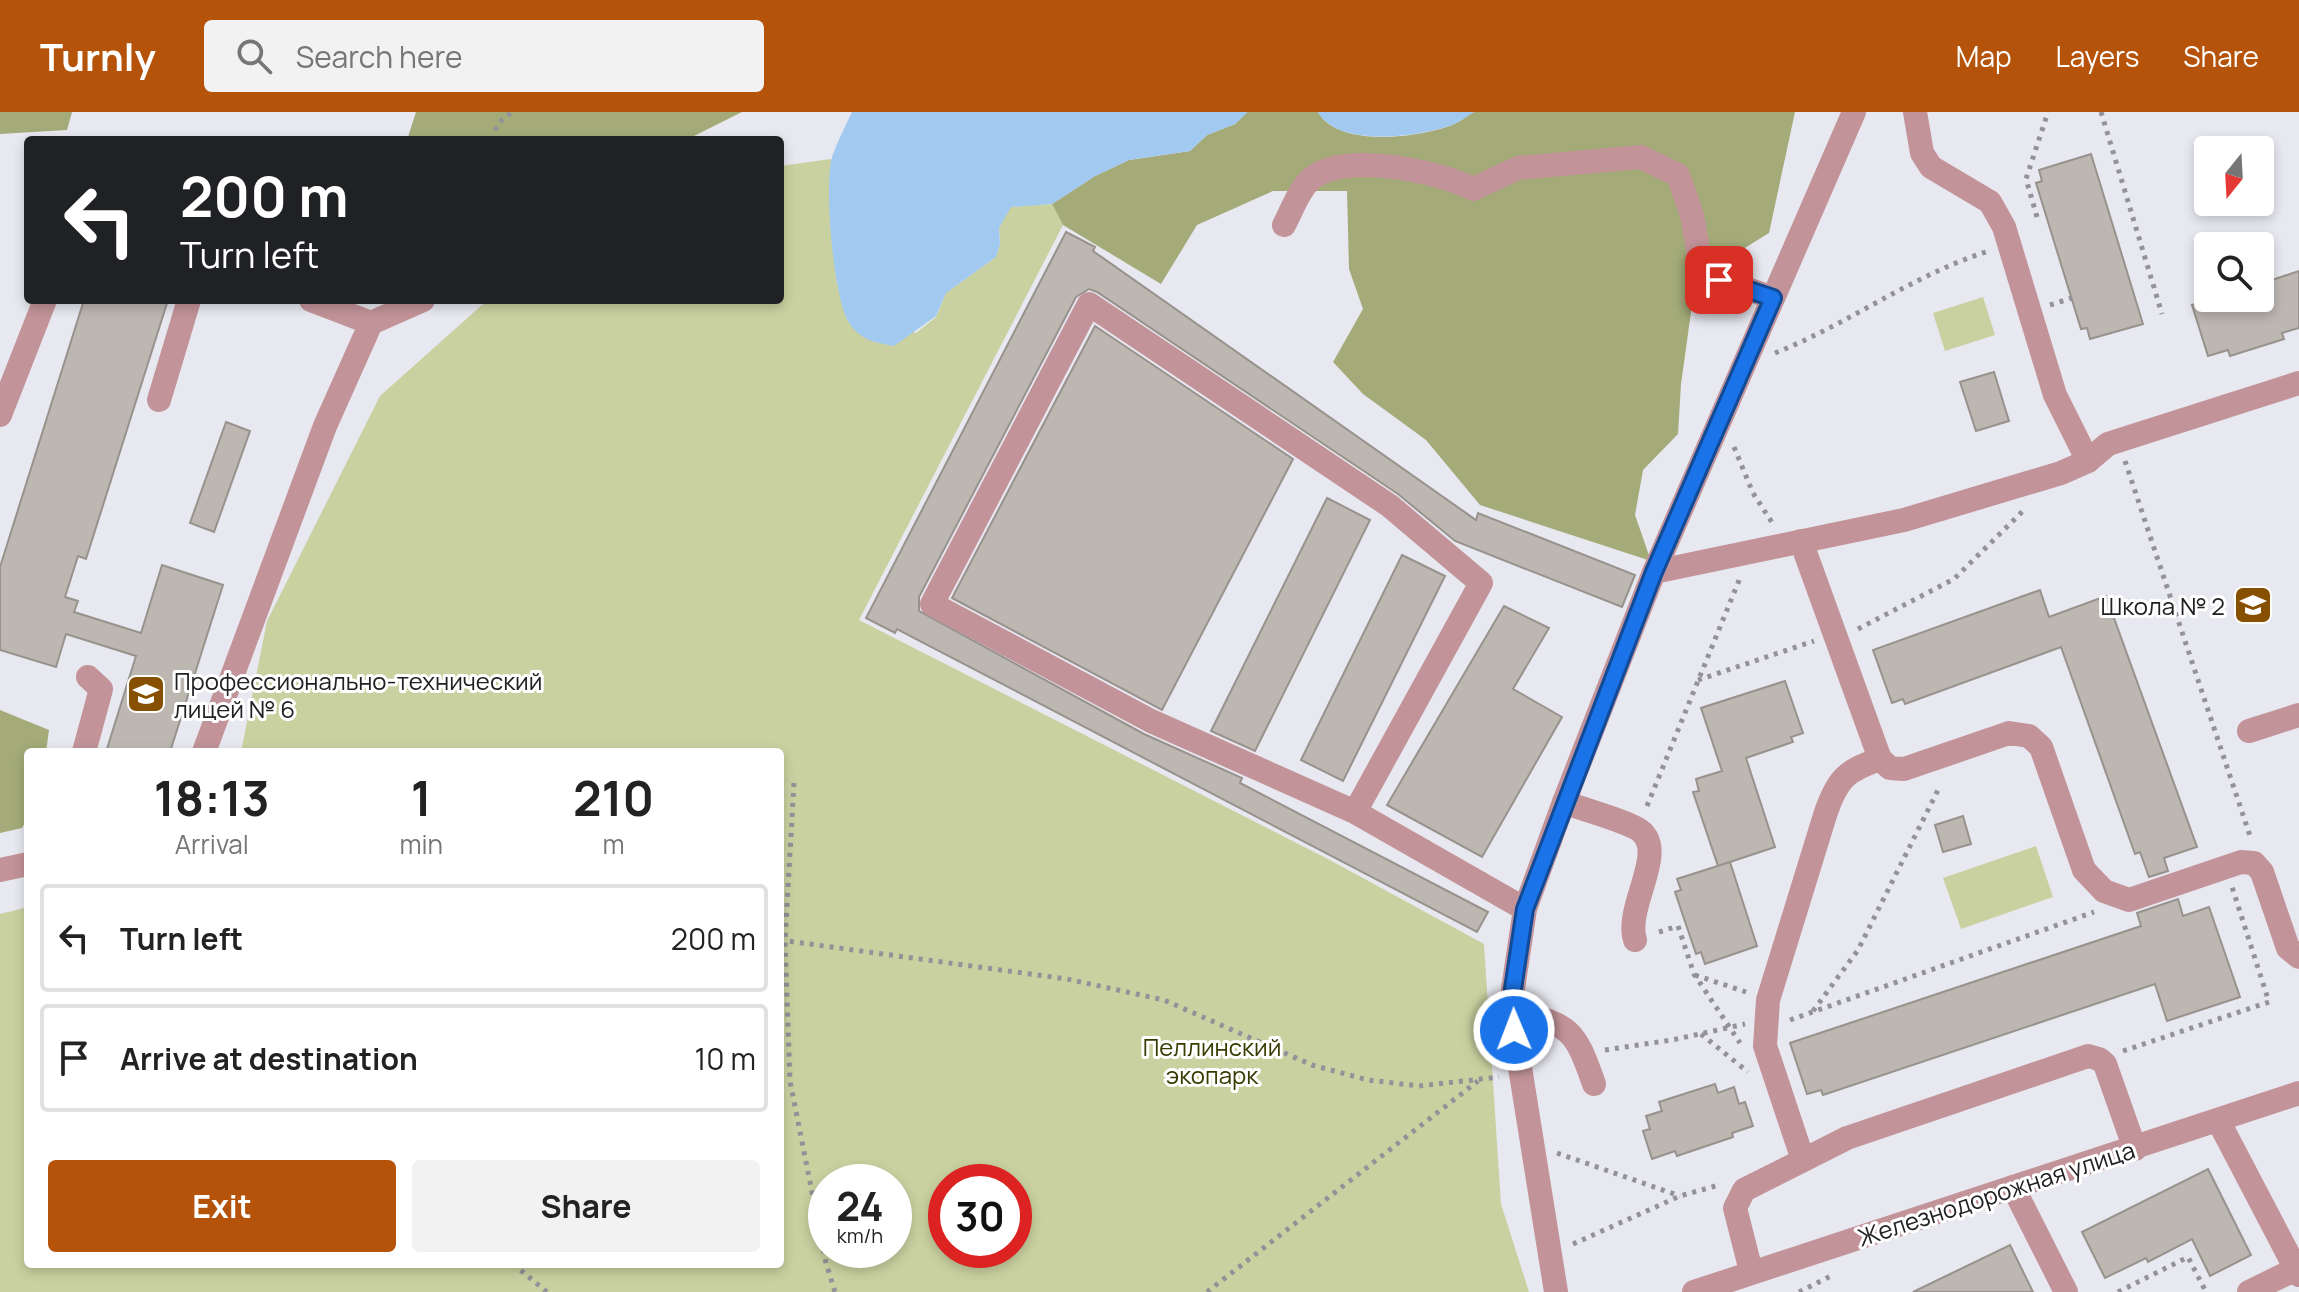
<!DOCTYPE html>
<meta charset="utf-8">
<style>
:root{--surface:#fff;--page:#f2f2f2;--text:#222;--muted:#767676;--line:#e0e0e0;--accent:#b45309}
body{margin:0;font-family:Manrope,sans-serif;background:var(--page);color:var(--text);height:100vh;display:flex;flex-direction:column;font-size:30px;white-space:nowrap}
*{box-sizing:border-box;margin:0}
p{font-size:26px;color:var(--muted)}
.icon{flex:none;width:44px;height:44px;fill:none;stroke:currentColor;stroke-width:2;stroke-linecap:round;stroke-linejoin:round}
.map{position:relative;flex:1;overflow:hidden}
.drawer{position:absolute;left:24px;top:636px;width:760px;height:520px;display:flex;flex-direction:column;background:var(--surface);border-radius:8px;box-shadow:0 4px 12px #0003}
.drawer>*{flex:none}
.guide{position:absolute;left:24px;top:24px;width:760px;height:168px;border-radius:8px;box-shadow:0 4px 12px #0003;background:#202124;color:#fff;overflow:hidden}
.needle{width:52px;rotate:198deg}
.tools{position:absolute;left:2194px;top:24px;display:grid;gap:16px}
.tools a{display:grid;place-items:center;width:80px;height:80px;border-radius:8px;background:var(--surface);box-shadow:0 4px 12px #0003;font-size:40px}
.speed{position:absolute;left:808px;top:1052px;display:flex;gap:16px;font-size:40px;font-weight:700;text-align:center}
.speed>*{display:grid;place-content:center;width:104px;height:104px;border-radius:50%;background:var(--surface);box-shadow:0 4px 12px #0003;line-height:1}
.speed small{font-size:20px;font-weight:400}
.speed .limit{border:12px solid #d22;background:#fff;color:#111}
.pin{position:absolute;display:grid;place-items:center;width:68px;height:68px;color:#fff;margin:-34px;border-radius:16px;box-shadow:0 4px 12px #0006}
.me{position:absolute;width:88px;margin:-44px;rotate:359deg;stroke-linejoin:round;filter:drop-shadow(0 0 6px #0008)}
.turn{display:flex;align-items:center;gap:28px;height:168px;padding:0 24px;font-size:36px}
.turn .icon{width:104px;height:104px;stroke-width:2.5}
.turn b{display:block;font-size:56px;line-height:68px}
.eta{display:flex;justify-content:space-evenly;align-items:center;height:136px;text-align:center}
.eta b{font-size:48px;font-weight:700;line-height:56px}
.cta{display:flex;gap:16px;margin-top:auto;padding:16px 24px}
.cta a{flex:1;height:92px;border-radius:8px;background:var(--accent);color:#fff;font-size:32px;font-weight:700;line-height:92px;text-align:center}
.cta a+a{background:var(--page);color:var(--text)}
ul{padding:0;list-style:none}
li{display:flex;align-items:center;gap:24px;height:108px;margin:0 16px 12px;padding:0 8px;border:4px solid var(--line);border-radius:8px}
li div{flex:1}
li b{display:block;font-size:30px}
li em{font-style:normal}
header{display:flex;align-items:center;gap:48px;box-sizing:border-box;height:112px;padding:0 40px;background:var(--accent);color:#fff}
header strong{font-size:38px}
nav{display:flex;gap:44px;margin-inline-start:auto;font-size:28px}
.search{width:560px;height:72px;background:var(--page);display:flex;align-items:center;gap:20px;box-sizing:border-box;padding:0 28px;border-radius:8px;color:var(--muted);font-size:30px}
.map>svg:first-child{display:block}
.green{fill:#cad1a0;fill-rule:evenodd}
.forest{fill:#a4ab79}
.water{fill:#a2c9f0}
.building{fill:#bdb7b2;stroke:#98928d;stroke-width:2}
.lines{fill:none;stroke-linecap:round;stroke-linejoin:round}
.path{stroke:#929298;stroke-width:5;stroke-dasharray:4 6;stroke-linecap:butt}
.minor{stroke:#c29398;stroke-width:24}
.route-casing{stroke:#114b97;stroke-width:20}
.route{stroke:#1a73e8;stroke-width:14}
.labels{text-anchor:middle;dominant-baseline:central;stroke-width:6;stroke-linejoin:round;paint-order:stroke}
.poi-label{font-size:24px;fill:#212124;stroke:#fff;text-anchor:end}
.park-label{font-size:24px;fill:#373b00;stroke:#fff}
.street-label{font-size:24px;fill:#212124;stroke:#fff}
</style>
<header>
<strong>Turnly</strong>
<div class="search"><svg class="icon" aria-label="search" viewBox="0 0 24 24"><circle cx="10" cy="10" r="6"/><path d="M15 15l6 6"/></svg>Search here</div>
<nav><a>Map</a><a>Layers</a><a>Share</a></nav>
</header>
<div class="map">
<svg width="2299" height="1180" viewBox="0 0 2299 1180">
<rect width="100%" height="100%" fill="#e8e8f0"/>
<g class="green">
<path d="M831,47L830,110L837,173L916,221L936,205L946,181L996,145L1000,132L999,116L1010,95L1052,92L1063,113L859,508L1330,748L1484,832L1501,1092L1529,1180H0V802L28,795V1152H780V640H241L267,509L380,284L482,193L493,188H780V54ZM826,1070H894V1138H826ZM946,1070H1014V1138H946Z"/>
<path d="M1983,185L1995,223L1945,239L1933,201Z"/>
<path d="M2036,734L2053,785L1961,817L1943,766Z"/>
</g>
<g class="forest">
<path d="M0,0H72L67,18L0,22Z"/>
<path d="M416,0H742L686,28H407Z"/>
<path d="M1247,0H1318C1338,36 1418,26 1452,13C1460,10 1467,4 1474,0H1795L1769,121L1740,139L1692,193L1681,272L1678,322L1643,358L1635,403L1651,449L1480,393L1426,328L1363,282L1333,250L1363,197L1349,157L1347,79H1273L1197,113L1161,172L1063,113L1052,92L1095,64L1129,48L1190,39L1207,23L1235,12Z"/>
<path d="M0,598L49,618L46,640H28V705L22,716L0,721Z"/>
</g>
<g class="water">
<path d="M852,0H1247V1L1235,12L1207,23L1190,39L1129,48L1095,64L1052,92L1011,95L999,116L1000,132L996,145L946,181L936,204L894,234C875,231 858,227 848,209C833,182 824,74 832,45C837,30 845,15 852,0Z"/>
<path d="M1318,0H1474C1467,4 1460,10 1452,13C1418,25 1338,36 1318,0Z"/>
</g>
<g class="building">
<path d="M2091,42L2143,212L2090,227L2087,216L2081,217L2036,71L2042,69L2039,58Z"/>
<path d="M1066,120L1095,135L1093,139L1476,408L1478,401L1635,463L1622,495L1455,429L1398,382L1097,180L1089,177L1076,185L919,485V499L1144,622L1242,666L1240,671L1488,800L1477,820L897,517L895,521L866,506Z"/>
<path d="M2299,159V216L2282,221L2284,227L2230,244L2228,238L2208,244L2192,193L2215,186H2260V172Z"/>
<path d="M84,188H168L86,447L78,444L65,485L78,489L74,500L141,521L162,453L223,473L170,640H106L136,544L66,522L56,555L0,538V455Z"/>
<path d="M1095,214L1293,347L1162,598L952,486Z"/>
<path d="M1994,260L2009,309L1976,319L1960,270Z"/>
<path d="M226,310L250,319L214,420L190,411Z"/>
<path d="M1327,386L1370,408L1255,639L1211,619Z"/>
<path d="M1402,443L1445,464L1343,669L1301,648Z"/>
<path d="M2040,478L2049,505L2106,484L2197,735L2164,746L2168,759L2149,765L2140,740L2135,742L2061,535L1905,592L1903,587L1892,591L1873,538Z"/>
<path d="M1504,494L1549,516L1513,577L1562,605L1482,745L1387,693Z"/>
<path d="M1785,569L1803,621L1791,625L1793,630L1746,646L1775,735L1718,754L1693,680L1699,679L1696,667L1722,659L1701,596Z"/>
<path d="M1963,704L1971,732L1943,740L1935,713Z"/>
<path d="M1730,750L1757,834L1705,852L1701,840L1696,842L1675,780L1681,778L1677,767Z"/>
<path d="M2178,787L2183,804L2209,795L2240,885L2167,909L2155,872L1823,983L1821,978L1807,982L1790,931L2141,814L2137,801Z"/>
<path d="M1715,972L1718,981L1734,975L1739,992L1745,990L1753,1014L1732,1021L1733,1025L1677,1044L1675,1039L1652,1047L1643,1019L1650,1017L1646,1004L1662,999L1659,990Z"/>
<path d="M2208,1057L2251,1143L2210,1164L2192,1127L2148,1150L2146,1146L2105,1166L2082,1120Z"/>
<path d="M2010,1133L2033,1180H1913Z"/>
</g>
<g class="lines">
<g class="path">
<path d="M2101,0L2162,202"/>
<path d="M493,28L497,12L512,0"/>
<path d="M2037,105L2026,67L2048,0"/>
<path d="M2050,193L2072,186"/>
<path d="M1775,241C1849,212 1914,162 1989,139"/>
<path d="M1734,335L1753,381L1773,412"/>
<path d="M2125,349L2251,727"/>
<path d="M1858,517L1954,467L2024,398"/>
<path d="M1698,568L1814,529"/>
<path d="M794,671L785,829L790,969L826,1151L835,1180"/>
<path d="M1647,694L1740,466"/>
<path d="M1659,820L1678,814L1694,862L1740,931"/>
<path d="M780,828L1067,867L1164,888L1312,953L1368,968L1419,974L1499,965"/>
<path d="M1695,863L1746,880"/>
<path d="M1813,899L1858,838L1939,676"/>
<path d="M1790,908L2094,800"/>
<path d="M1701,922L1748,960"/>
<path d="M1605,938L1672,928L1745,912"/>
<path d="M2123,939L2269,890L2232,775"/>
<path d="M1557,1041L1680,1084"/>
<path d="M1573,1132L1680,1084L1719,1073"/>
<path d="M513,1152L547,1180"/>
<path d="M1207,1180L1478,969"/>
<path d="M1799,1180L1831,1164"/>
<path d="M2118,1180L2188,1145L2206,1180"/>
</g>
<g class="minor">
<path d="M1915,0L1922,41L1931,55L1990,90L2004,115L2055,283L2088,349"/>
<path d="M1284,113C1291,100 1298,80 1309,69C1339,38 1439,59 1473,77L1518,56L1641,45L1678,63L1692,103L1702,161L1773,186"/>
<path d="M311,188L371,211"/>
<path d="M159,288L189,188"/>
<path d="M0,303L45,188"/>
<path d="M1801,429L1880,647"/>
<path d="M1654,460L1904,408L2061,361L2088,349L2108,332L2299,271"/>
<path d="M2249,619L2299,603"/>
<path d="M84,640L101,577L88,565"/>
<path d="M204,640L325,314L371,211L423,188"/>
<path d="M1564,690C1587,699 1614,705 1636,716C1672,735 1624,793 1635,828"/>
<path d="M1355,700L1481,471L1390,394L1089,192L932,492L1151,609L1355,700L1525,797"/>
<path d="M0,758L28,752"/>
<path d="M1514,898C1571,915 1574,915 1594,972"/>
<path d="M2219,1010L2299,1163"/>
<path d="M1803,1048L1765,934L1768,888L1826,700C1838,666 1846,659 1880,647L1890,656L1904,657L2009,621L2029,624L2041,635L2084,758L2104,779L2129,788L2241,750L2254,751L2262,760L2288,836L2299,845"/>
<path d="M2013,1075L2066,1180"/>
<path d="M1751,1159L1735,1096L1744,1078L1847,1026L2088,944L2099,947L2105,952L2135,1037"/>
<path d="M1556,1180L1514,918L1513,877L1525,797L1564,690L1654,460L1854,0"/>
<path d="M1694,1180L2299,981"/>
<path d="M2249,1180L2296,1157"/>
</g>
</g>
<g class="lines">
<g class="route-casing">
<path id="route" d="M1514,918L1513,877L1525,797L1654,460L1773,186L1719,168"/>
</g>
<use href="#route" class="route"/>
</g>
<defs>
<g id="school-square" transform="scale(2)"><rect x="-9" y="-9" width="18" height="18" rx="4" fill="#875000" stroke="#fff"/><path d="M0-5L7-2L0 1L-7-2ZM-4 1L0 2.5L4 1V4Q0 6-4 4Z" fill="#fff"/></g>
<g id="university-square" transform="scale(2)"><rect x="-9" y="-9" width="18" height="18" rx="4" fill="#875000" stroke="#fff"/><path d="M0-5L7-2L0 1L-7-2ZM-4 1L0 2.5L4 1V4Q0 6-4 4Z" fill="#fff"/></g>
</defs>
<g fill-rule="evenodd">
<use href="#school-square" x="2253" y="493"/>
<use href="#university-square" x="146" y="582"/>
</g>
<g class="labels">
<g class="poi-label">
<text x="2225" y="493">Школа № 2</text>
<text x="174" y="568" text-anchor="start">Профессионально-технический<tspan x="174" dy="28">лицей № 6</tspan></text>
</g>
<g class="park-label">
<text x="1212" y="934">Пеллинский<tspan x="1212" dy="28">экопарк</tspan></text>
</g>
<g class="street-label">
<text transform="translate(1996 1081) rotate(-18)">Железнодорожная улица</text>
</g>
</g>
</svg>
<div class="tools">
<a><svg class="needle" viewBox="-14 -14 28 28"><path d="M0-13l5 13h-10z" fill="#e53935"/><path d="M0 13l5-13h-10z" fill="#767676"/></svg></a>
<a><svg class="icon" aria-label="search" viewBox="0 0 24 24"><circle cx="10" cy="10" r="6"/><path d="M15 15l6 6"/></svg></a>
</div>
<div class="speed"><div>24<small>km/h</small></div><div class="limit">30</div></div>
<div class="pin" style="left:1719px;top:168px;background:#d93025"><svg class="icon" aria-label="arrive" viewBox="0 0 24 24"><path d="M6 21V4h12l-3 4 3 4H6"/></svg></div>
<svg class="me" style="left:1514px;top:918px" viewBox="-20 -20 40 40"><circle r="17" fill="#1a73e8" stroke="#fff" stroke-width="3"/><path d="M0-11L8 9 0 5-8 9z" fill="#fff"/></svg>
<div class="guide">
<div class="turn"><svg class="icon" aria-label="left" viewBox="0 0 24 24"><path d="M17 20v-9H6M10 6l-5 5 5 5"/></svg><div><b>200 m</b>Turn left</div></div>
</div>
<section class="drawer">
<div class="eta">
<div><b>18:13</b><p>Arrival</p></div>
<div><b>1</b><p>min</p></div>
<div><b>210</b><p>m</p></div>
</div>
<ul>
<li><svg class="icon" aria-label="left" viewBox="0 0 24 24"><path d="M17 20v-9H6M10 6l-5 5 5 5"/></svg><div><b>Turn left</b></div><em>200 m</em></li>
<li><svg class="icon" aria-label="arrive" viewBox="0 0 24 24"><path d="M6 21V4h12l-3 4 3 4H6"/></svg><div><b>Arrive at destination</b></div><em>10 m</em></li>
</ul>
<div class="cta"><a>Exit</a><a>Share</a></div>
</section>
</div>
